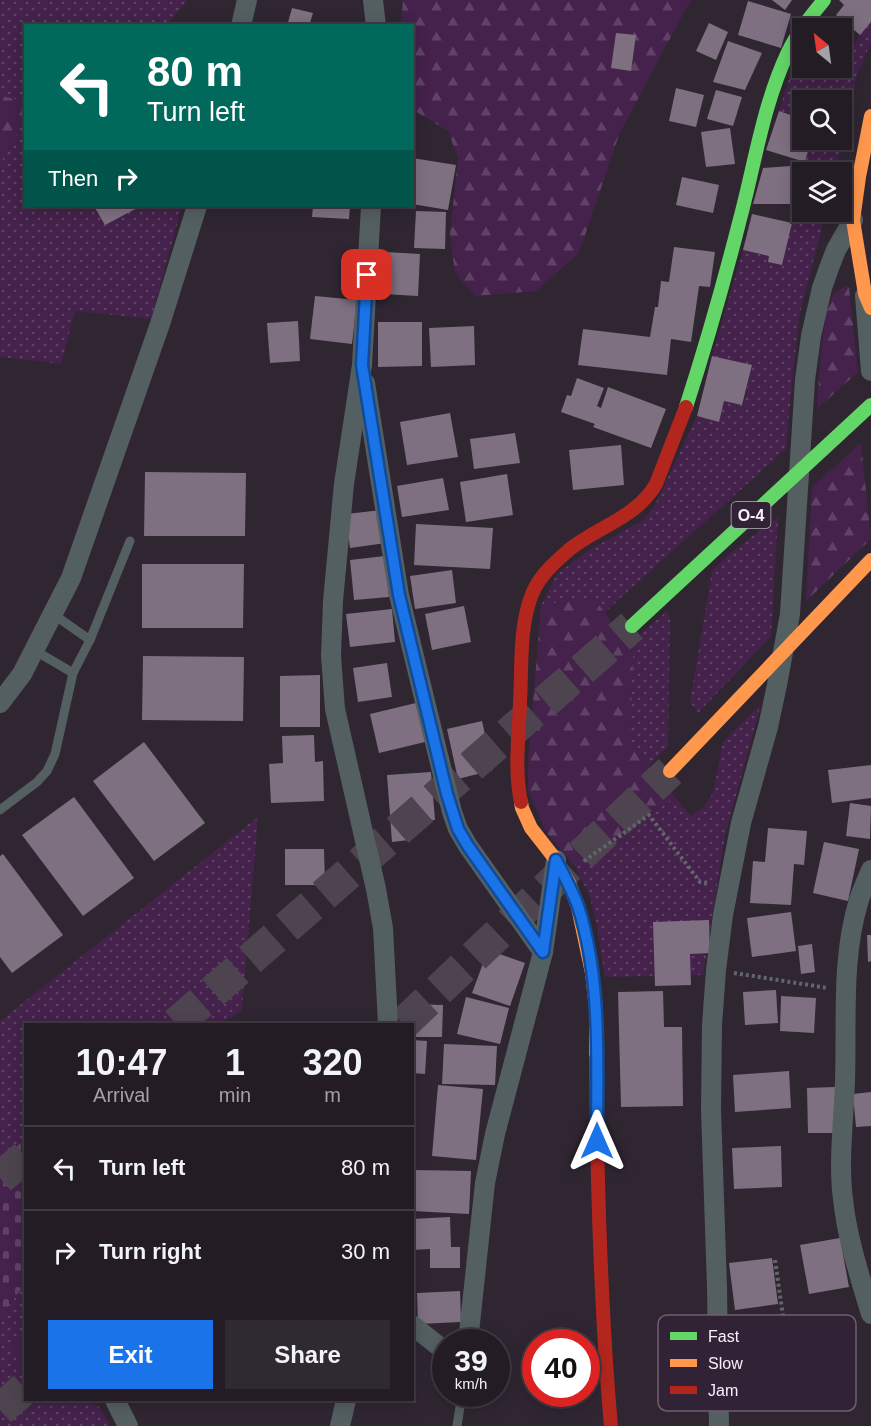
<!DOCTYPE html>
<style>
:root{--surface:#231c25;--page:#2f2932;--text:#f1f3f6;--muted:#a3a1a7;--line:#403a42;--accent:#1a73e8}
body{margin:0;font-family:Helvetica,sans-serif;background:var(--page);color:var(--text);height:100vh;display:flex;flex-direction:column;font-size:22px;white-space:nowrap}
*{box-sizing:border-box;margin:0}
p{font-size:20px;color:var(--muted)}
.icon{flex:none;width:33px;height:33px;fill:none;stroke:currentColor;stroke-width:2;stroke-linecap:round;stroke-linejoin:round}
.map{position:relative;flex:1;overflow:hidden}
.drawer{position:absolute;left:24px;top:1023px;width:390px;height:378px;display:flex;flex-direction:column;background:var(--surface);border-radius:0px;box-shadow:0 3px 15px #0003,0 0 0 2px var(--line)}
.drawer>*{flex:none}
.hud{position:absolute;left:24px;top:24px;width:390px;height:183px;border-radius:0px;box-shadow:0 3px 15px #0003,0 0 0 2px var(--line);background:#00695c;color:#fff;overflow:hidden}
.needle{width:39px;rotate:331deg}
.buttons{position:absolute;left:792px;top:18px;display:grid;gap:12px}
.buttons a{display:grid;place-items:center;width:60px;height:60px;border-radius:0px;background:var(--surface);box-shadow:0 3px 15px #0003,0 0 0 2px var(--line);font-size:30px}
.speed{position:absolute;left:432px;top:1329px;display:flex;gap:12px;font-size:30px;font-weight:700;text-align:center}
.speed>*{display:grid;place-content:center;width:78px;height:78px;border-radius:50%;background:var(--surface);box-shadow:0 3px 15px #0003,0 0 0 2px var(--line);line-height:1}
.speed small{font-size:15px;font-weight:400}
.speed .limit{border:9px solid #d22;background:#fff;color:#111}
.pin{position:absolute;display:grid;place-items:center;width:51px;height:51px;color:#fff;margin:-26px;border-radius:12px;box-shadow:0 3px 9px #0006}
.me{position:absolute;width:66px;margin:-33px;rotate:0deg;stroke-linejoin:round;filter:drop-shadow(0 0 4px #0008)}
.turn{display:flex;align-items:center;gap:21px;height:126px;padding:0 24px;font-size:27px}
.turn .icon{width:78px;height:78px;stroke-width:2.5}
.turn b{display:block;font-size:42px;line-height:51px}
.then{display:flex;align-items:center;height:57px;padding:0 24px;background:#0003;gap:12px;font-size:22px}
.eta{display:flex;justify-content:space-evenly;align-items:center;height:102px;text-align:center}
.eta b{font-size:36px;font-weight:800;line-height:42px}
.cta{display:flex;gap:12px;margin-top:auto;padding:12px 24px}
.cta a{flex:1;height:69px;border-radius:0px;background:var(--accent);color:#fff;font-size:24px;font-weight:800;line-height:69px;text-align:center}
.cta a+a{background:var(--page);color:var(--text)}
ul{padding:0;list-style:none}
li{display:flex;align-items:center;gap:18px;height:84px;padding:0 24px;border-top:2px solid var(--line)}
li div{flex:1}
li b{display:block;font-size:22px}
li em{font-style:normal}
.map>svg:first-child{display:block}
.grass{fill:url(#grass-dots)}
.forest{fill:url(#forest-firs)}
.cemetery{fill:url(#cemetery-stones)}
.pitch{fill:#44224b}
.building{fill:#7e7081}
.lines{fill:none;stroke-linecap:round;stroke-linejoin:round}
.highway-tunnel{stroke:#4d444f;stroke-width:33;stroke-dasharray:33 16;stroke-linecap:butt}
.path{stroke:#62656a;stroke-width:4;stroke-dasharray:3 3;stroke-linecap:butt}
.lane{stroke:#545f61;stroke-width:9}
.street{stroke:#545f61;stroke-width:20}
.fast{stroke:#63d668;stroke-width:14}
.slow{stroke:#ff974d;stroke-width:14}
.jam{stroke:#b3261e;stroke-width:14}
.fast-bridge{stroke:#63d668;stroke-width:14}
.slow-bridge{stroke:#ff974d;stroke-width:14}
.route-casing{stroke:#114b97;stroke-width:15}
.route{stroke:#1a73e8;stroke-width:10}
.labels{text-anchor:middle;dominant-baseline:central;stroke-width:6;stroke-linejoin:round;paint-order:stroke}
.shield{fill:#322235;stroke:#bdb2c0;stroke-width:1.5}
.shield-label{font-size:16px;font-weight:bold;fill:#f9effc}
.key{fill:#322235;stroke:#6e6071;stroke-width:1.5}
.key-label{font-size:16px;fill:#f9effc}
</style>
<div class="map">
<svg width="871" height="1426" viewBox="0 0 871 1426">
<defs>
<pattern id="grass-dots" width="8" height="8" patternUnits="userSpaceOnUse" patternTransform="scale(1.5)"><rect width="8" height="8" fill="#44224b"/><path d="M2 2h.1M6 6h.1" fill="none" stroke="#604266" stroke-width="1.8" stroke-linecap="round"/></pattern>
<pattern id="forest-firs" width="22" height="20" patternUnits="userSpaceOnUse" patternTransform="scale(1.5)"><rect width="22" height="20" fill="#44224b"/><path d="M5 1l3.5 6h-7zM16 11l3.5 6h-7z" fill="#604266"/></pattern>
<pattern id="cemetery-stones" width="16" height="16" patternUnits="userSpaceOnUse" patternTransform="scale(1.5)"><rect width="16" height="16" fill="#44224b"/><path d="M2 7V4a2 2 0 0 1 4 0v3zM10 15v-3a2 2 0 0 1 4 0v3z" fill="#604266"/></pattern>
</defs>
<rect width="100%" height="100%" fill="#2f2631"/>
<g class="grass">
<path d="M0,0H188L167,25L26,26L25,101L0,96Z"/>
<path d="M871,22V42L856,78L836,172H803L805,162L811,140H842V100H802V119L779,111L796,57L802,61V68H814L833,79L840,68H842V64L860,35Z"/>
<path d="M25,118L26,206H182L151,319L75,311L61,364L0,357V164Z"/>
<path d="M802,175V212H826L800,313L793,372L786,449L605,612L594,598L541,605L557,574L589,550L642,521L654,507L697,416L719,422L724,401L743,405L752,366L712,356L743,250L769,256L768,262L782,265Z"/>
<path d="M778,517L771,636L698,713L690,702L712,571L728,555Z"/>
<path d="M667,611L670,617L668,746L648,766L630,745L633,651L628,645Z"/>
<path d="M761,704L725,836L703,975L605,977L596,921L589,894L575,867L675,797L691,816L703,807L713,793L723,742Z"/>
<path d="M258,817L242,1010L223,1024H26L25,1134L0,1175V1021Z"/>
<path d="M25,1284L26,1400H87L99,1407L111,1426H0V1317Z"/>
</g>
<g class="forest">
<path d="M403,0H692L684,12L619,135L579,253L536,291L475,296L455,273L450,234L458,158L448,131L413,110L412,26H401Z"/>
<path d="M0,96L26,101L25,118L0,164Z"/>
<path d="M846,285L849,288L858,372L817,409L820,361L826,312L833,295Z"/>
<path d="M861,443L871,539L806,601L812,487Z"/>
<path d="M594,598L633,651L630,745L675,797L575,867L546,832L528,790V764L541,605Z"/>
</g>
<path class="cemetery" d="M25,1134V1284L0,1317V1175Z"/>
<path class="pitch" d="M25,1338V1383L11,1344Z"/>
<g class="building">
<path d="M772,0H792L785,10Z"/>
<path d="M839,0H871V22L860,35L836,15L844,5Z"/>
<path d="M748,1L791,14L781,48L738,35Z"/>
<path d="M292,8L313,13L309,26H287Z"/>
<path d="M709,23L728,32L716,60L696,51Z"/>
<path d="M616,33L636,35L631,71L611,68Z"/>
<path d="M842,40L852,47L842,64Z"/>
<path d="M728,41L762,53L745,90L713,82Z"/>
<path d="M814,68H840L833,79Z"/>
<path d="M676,88L704,95L696,127L669,121Z"/>
<path d="M716,90L742,97L733,126L707,119Z"/>
<path d="M779,111L802,119V140H811L805,162L766,150Z"/>
<path d="M730,128L735,164L706,167L701,132Z"/>
<path d="M412,158L456,165L448,210L412,204Z"/>
<path d="M805,165L796,204H753L763,168Z"/>
<path d="M682,177L719,185L713,213L676,205Z"/>
<path d="M94,206H141L105,225Z"/>
<path d="M313,206H350L349,219L312,217Z"/>
<path d="M416,211L446,212L445,249L414,248Z"/>
<path d="M752,214L792,223L782,265L768,262L769,256L743,250Z"/>
<path d="M674,247L715,252L710,287L699,286L691,342L671,339L667,375L578,365L583,329L650,337L655,307H658L661,281L669,282Z"/>
<path d="M385,252L420,254L418,296L383,294Z"/>
<path d="M315,296L357,300L352,344L310,339Z"/>
<path d="M298,321L300,361L270,363L267,323Z"/>
<path d="M378,322H422V366L378,367Z"/>
<path d="M474,326L475,365L431,367L429,328Z"/>
<path d="M712,356L752,365L742,405L724,401L719,422L697,416Z"/>
<path d="M577,378L604,388L597,406L601,408L608,387L666,409L651,448L593,427L595,424L561,412L567,395L571,396Z"/>
<path d="M450,413L458,457L407,465L400,422Z"/>
<path d="M515,433L520,463L474,469L470,439Z"/>
<path d="M621,445L624,485L573,490L569,450Z"/>
<path d="M145,472L246,473L245,536H144Z"/>
<path d="M507,474L513,515L466,522L460,482Z"/>
<path d="M443,478L449,510L402,517L397,486Z"/>
<path d="M382,510L386,543L350,548L346,514Z"/>
<path d="M416,524L493,528L490,569L414,565Z"/>
<path d="M385,556L389,597L354,600L350,560Z"/>
<path d="M142,564H244L243,628H142Z"/>
<path d="M452,570L456,603L415,609L410,576Z"/>
<path d="M464,606L471,642L432,650L425,614Z"/>
<path d="M392,609L395,642L350,647L346,614Z"/>
<path d="M143,656L244,657L243,721L142,720Z"/>
<path d="M387,663L392,697L358,702L353,668Z"/>
<path d="M320,675V727H280V676Z"/>
<path d="M416,703L425,742L379,753L370,714Z"/>
<path d="M482,721L493,770L458,779L447,729Z"/>
<path d="M314,735L315,762L323,761L324,801L271,803L269,764L283,763L282,736Z"/>
<path d="M144,742L205,823L154,861L93,781Z"/>
<path d="M871,765V798L832,803L828,770Z"/>
<path d="M431,772L435,820L407,823L409,840L392,842L387,775Z"/>
<path d="M74,797L134,878L83,916L22,835Z"/>
<path d="M850,803L871,806L870,839L846,836Z"/>
<path d="M768,828L807,831L804,865L794,864L791,905L750,903L753,861L765,862Z"/>
<path d="M824,842L859,849L848,901L813,893Z"/>
<path d="M285,849H324L325,885H285Z"/>
<path d="M3,854L63,935L12,973L0,957V856Z"/>
<path d="M791,912L796,951L752,957L747,918Z"/>
<path d="M709,920L710,953L690,954L691,985L655,986L653,922Z"/>
<path d="M867,935H871V961L868,962Z"/>
<path d="M812,944L815,972L801,974L798,946Z"/>
<path d="M488,950L525,963L510,1006L472,993Z"/>
<path d="M776,990L778,1023L745,1025L743,992Z"/>
<path d="M663,991L664,1027H682L683,1106L621,1107L618,992Z"/>
<path d="M781,996L816,998L814,1033L780,1031Z"/>
<path d="M466,997L509,1008L500,1044L457,1034Z"/>
<path d="M408,1004L443,1005L442,1037H412V1024H407Z"/>
<path d="M412,1040L427,1041L425,1074L412,1073Z"/>
<path d="M444,1044L497,1046L495,1085L442,1084Z"/>
<path d="M789,1071L791,1108L735,1112L733,1075Z"/>
<path d="M438,1085L483,1089L476,1160L432,1156Z"/>
<path d="M835,1087L836,1133H808L807,1088Z"/>
<path d="M871,1092V1126L856,1127L853,1094Z"/>
<path d="M781,1146L782,1187L734,1189L732,1148Z"/>
<path d="M414,1170L471,1171L469,1214L412,1211Z"/>
<path d="M450,1217L451,1247H460V1268H430V1249L412,1250V1219Z"/>
<path d="M840,1238L849,1287L809,1294L800,1245Z"/>
<path d="M772,1258L778,1304L735,1310L729,1263Z"/>
<path d="M460,1291L461,1322L418,1324L417,1293Z"/>
</g>
<g class="lines">
<g class="highway-tunnel">
<path d="M176,1024L632,626"/>
<path d="M403,1024L670,771"/>
<path d="M0,1178L26,1156"/>
<path d="M0,1410L26,1387"/>
</g>
<g class="path">
<path d="M584,861L649,815L700,882L709,883"/>
<path d="M734,973L828,988"/>
<path d="M775,1260L783,1316"/>
<path d="M737,1325L783,1316L801,1341L856,1327"/>
</g>
<g class="lane">
<path d="M53,614L90,640"/>
<path d="M34,650L73,673"/>
<path d="M0,810L37,782L47,771L55,754L73,673L90,640L130,541"/>
<path d="M457,1426L462,1394"/>
</g>
<g class="street">
<path d="M373,0L376,26"/>
<path d="M241,26L247,0"/>
<path d="M371,206L362,365L344,484L333,601L331,656L335,709L376,889L383,928L388,1024"/>
<path d="M865,296L871,371"/>
<path d="M365,383L399,595L452,812L458,829L468,846L543,952"/>
<path d="M0,703L22,674L71,578L160,324L197,206"/>
<path d="M871,870C867,880 862,890 859,900C841,958 847,1021 845,1081C844,1118 838,1162 843,1199C847,1238 860,1277 871,1314"/>
<path d="M412,1325L446,1352"/>
<path d="M468,1342L485,1183L495,1134L543,952L556,860"/>
<path d="M115,1400L128,1426"/>
<path d="M340,1426L346,1400"/>
<path d="M719,1426L717,1287L711,1110L712,1025L716,970L723,915L741,823L768,727L777,685L790,614L805,380L811,336L822,288L829,268L836,250L853,220"/>
</g>
<path class="fast" d="M686,407C706,345 724,282 740,219C755,163 763,105 788,52C797,33 810,17 824,0"/>
<g class="slow">
<path d="M871,116L859,177L853,220L865,294L871,308"/>
<path d="M521,802L522,808L531,828L556,860L569,883L578,907L592,973L596,1009V1058"/>
</g>
<g class="jam">
<path d="M521,802C514,769 519,735 520,702C522,666 519,627 532,594C540,575 555,562 570,549C599,526 636,518 656,484L686,407"/>
<path d="M596,1058C597,1181 600,1303 611,1426"/>
</g>
<path class="fast-bridge" d="M632,626L871,405"/>
<path class="slow-bridge" d="M670,771L871,560"/>
</g>
<g class="lines">
<g class="route-casing">
<path id="route" d="M367,275L362,365L399,595L447,794L458,829L468,846L543,952L556,860C564,875 572,890 578,906C602,980 597,1065 597,1141"/>
</g>
<use href="#route" class="route"/>
</g>
<g class="labels">
<rect class="shield" x="731.5" y="502" width="39" height="26" rx="4.5"/>
<g class="shield-label">
<text x="751" y="515">O-4</text>
</g>
</g>
<rect x="658" y="1315" width="198" height="96" rx="9" class="key"/>
<rect x="670" y="1332" width="27" height="8" fill="#63d668"/>
<rect x="670" y="1359" width="27" height="8" fill="#ff974d"/>
<rect x="670" y="1386" width="27" height="8" fill="#b3261e"/>
<g class="key-label">
<text x="708" y="1342">Fast</text>
<text x="708" y="1369">Slow</text>
<text x="708" y="1396">Jam</text>
</g>
</svg>
<div class="buttons">
<a><svg class="needle" viewBox="-14 -14 28 28"><path d="M0-13l5 13h-10z" fill="#e53935"/><path d="M0 13l5-13h-10z" fill="#a3a1a7"/></svg></a>
<a><svg class="icon" aria-label="search" viewBox="0 0 24 24"><circle cx="10" cy="10" r="6"/><path d="M15 15l6 6"/></svg></a>
<a><svg class="icon" aria-label="layers" viewBox="0 0 24 24"><path d="M12 4l9 5-9 5-9-5zM3 14l9 5 9-5"/></svg></a>
</div>
<div class="speed"><div>39<small>km/h</small></div><div class="limit">40</div></div>
<div class="pin" style="left:367px;top:275px;background:#d93025"><svg class="icon" aria-label="arrive" viewBox="0 0 24 24"><path d="M6 21V4h12l-3 4 3 4H6"/></svg></div>
<svg class="me" style="left:597px;top:1141px" viewBox="-20 -20 40 40"><path d="M0-17L14 15 0 8-14 15z" fill="#1a73e8" stroke="#fff" stroke-width="4"/></svg>
<div class="hud">
<div class="turn"><svg class="icon" aria-label="left" viewBox="0 0 24 24"><path d="M17 20v-9H6M10 6l-5 5 5 5"/></svg><div><b>80 m</b>Turn left</div></div>
<div class="then">Then<svg class="icon" aria-label="right" viewBox="0 0 24 24"><path d="M7 20v-9h11M14 6l5 5-5 5"/></svg></div>
</div>
<section class="drawer">
<div class="eta">
<div><b>10:47</b><p>Arrival</p></div>
<div><b>1</b><p>min</p></div>
<div><b>320</b><p>m</p></div>
</div>
<ul>
<li><svg class="icon" aria-label="left" viewBox="0 0 24 24"><path d="M17 20v-9H6M10 6l-5 5 5 5"/></svg><div><b>Turn left</b></div><em>80 m</em></li>
<li><svg class="icon" aria-label="right" viewBox="0 0 24 24"><path d="M7 20v-9h11M14 6l5 5-5 5"/></svg><div><b>Turn right</b></div><em>30 m</em></li>
</ul>
<div class="cta"><a>Exit</a><a>Share</a></div>
</section>
</div>
